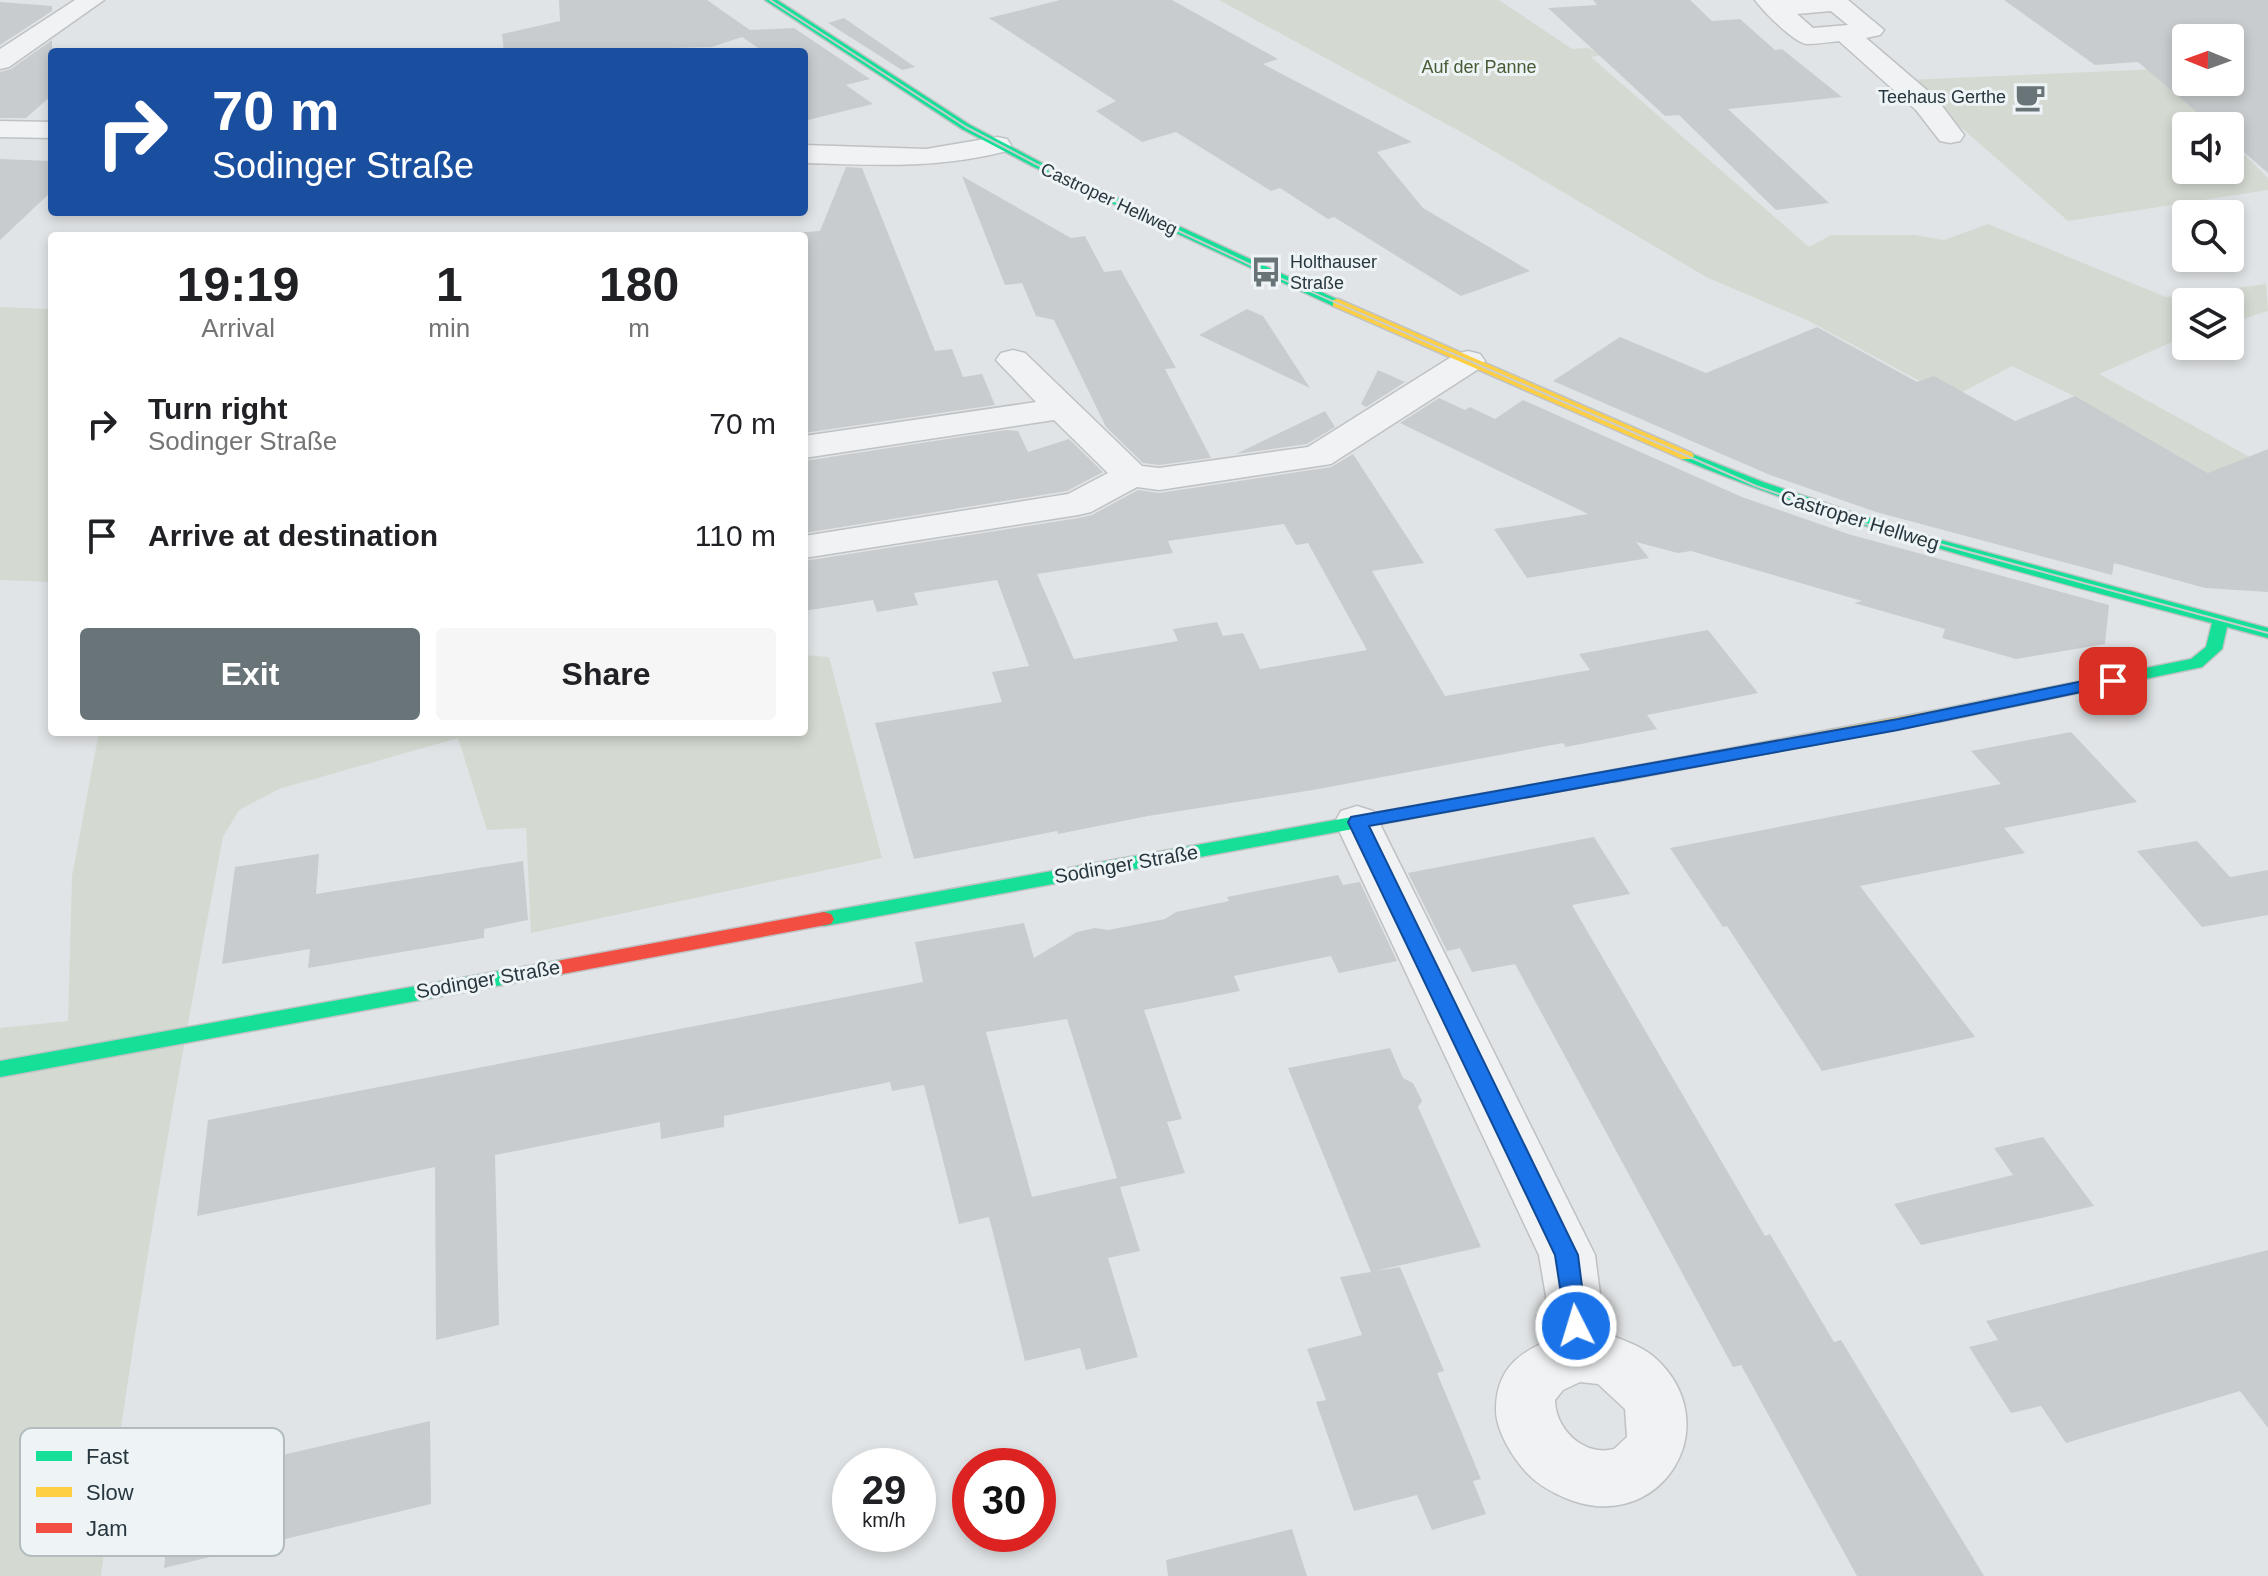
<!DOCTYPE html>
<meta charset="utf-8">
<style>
:root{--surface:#fff;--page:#f6f6f6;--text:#202124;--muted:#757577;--accent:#697479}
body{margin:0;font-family:Arial,sans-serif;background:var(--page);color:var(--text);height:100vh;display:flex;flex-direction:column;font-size:30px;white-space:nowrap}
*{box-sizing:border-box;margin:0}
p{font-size:26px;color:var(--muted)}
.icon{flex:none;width:44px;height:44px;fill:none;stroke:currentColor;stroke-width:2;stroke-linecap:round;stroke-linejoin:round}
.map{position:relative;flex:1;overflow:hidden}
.side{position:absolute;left:48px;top:232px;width:760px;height:504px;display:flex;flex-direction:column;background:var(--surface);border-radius:8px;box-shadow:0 4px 12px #0003}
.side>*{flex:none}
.guide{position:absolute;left:48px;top:48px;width:760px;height:168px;border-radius:8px;box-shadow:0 4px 12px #0003;background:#1a4fa0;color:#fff;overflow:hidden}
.needle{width:52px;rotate:271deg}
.fabs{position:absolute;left:2172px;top:24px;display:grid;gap:16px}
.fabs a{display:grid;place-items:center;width:72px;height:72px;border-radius:8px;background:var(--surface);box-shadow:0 4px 12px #0003;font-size:40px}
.speed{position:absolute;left:832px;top:1448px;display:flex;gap:16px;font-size:40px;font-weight:700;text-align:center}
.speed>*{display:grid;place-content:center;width:104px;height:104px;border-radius:50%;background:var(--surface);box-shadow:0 4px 12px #0003;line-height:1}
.speed small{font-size:20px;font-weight:400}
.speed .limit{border:12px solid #d22;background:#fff;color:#111}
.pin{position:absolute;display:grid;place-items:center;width:68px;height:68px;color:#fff;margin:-34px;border-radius:16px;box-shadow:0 4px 12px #0006}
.me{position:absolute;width:88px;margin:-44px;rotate:355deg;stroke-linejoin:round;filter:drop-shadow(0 0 6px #0008)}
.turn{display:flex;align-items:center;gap:28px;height:168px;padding:0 32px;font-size:36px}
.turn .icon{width:104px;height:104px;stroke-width:2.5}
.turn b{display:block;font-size:56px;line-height:68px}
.eta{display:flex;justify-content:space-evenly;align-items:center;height:136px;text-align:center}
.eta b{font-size:48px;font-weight:700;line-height:56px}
.cta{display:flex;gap:16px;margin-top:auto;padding:16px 32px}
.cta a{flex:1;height:92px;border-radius:8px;background:var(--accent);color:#fff;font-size:32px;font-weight:700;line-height:92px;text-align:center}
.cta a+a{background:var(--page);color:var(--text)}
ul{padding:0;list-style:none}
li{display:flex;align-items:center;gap:24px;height:112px;padding:0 32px}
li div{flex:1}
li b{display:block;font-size:30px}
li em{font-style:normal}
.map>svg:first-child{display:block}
.green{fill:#d4dad1}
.building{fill:#c9ccce;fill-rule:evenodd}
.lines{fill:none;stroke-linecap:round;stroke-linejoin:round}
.street-casing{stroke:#bfc2c4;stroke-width:3}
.fast-casing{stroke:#bfc2c4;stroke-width:3}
.slow-casing{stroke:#bfc2c4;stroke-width:3}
.jam-casing{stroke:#bfc2c4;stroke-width:3}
.street{fill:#f0f2f3;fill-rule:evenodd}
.fast{fill:#16e098;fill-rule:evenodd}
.slow{fill:#ffcf43;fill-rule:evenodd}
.jam{fill:#f24e42;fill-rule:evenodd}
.tram{stroke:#cacdce;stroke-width:2}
.route{fill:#1a73e8;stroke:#114b97;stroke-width:2}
.labels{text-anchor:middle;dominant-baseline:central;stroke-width:6;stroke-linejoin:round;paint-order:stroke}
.far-park-label{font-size:18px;fill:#475b35;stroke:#eef4f6}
.far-poi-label{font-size:18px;fill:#28373f;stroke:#eef4f6;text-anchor:end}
.far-street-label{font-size:18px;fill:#28373f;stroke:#eef4f6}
.street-label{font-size:20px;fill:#28373f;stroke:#eef4f6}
.key{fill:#eef4f6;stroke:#b3bbbf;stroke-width:2}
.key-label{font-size:22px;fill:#28373f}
</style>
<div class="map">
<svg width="2268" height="1576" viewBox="0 0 2268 1576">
<rect width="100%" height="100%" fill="#e1e4e6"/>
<g class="green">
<path d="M1219,0H1499L1572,49L1588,48L1603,55L1591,57L1809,247L1831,235H1915L1944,240L1988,224L2166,297L2266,284L2268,311L2230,323V302H2186V336L2099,374L2268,467V507L2074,396L2012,366L1951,398L1807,320L1708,278L1470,137Z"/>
<path d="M2159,69C2200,89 2224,83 2268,76L2213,126H2186V170H2230V140L2268,178V190L2068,221L1907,80Z"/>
<path d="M0,307L52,309V582L0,580Z"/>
<path d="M804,655L829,657L882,858L531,933L526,828L487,830L458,738L279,789L239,810L223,837C176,1082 132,1328 101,1576H0V1028L68,1021L72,876L99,732H804Z"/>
</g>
<g class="building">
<path d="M559,0H707L750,30L794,28L870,79L846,85L873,104L804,121V52H764L742,37L712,47L504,52L502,34L560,21Z"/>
<path d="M1060,0H1172L1278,59L1263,64L1412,142L1377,152L1423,208L1530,271L1461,296L1334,217L1328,219L1280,188L1271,191L1176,132L1142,142L1096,111L1116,101L989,18Z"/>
<path d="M1593,0H1690L1712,21L1740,19L1775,50L1782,49L1842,97L1728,109L1829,203L1776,210L1679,115L1665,116L1548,8L1597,5Z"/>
<path d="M2004,0H2268V173L2230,140V126H2213L2138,62L2095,65ZM2186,38H2230V82H2186Z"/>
<path d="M0,2L52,6V11L0,45Z"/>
<path d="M844,18L915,67L902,70L828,23Z"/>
<path d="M52,40V95L26,118H0V72L11,69Z"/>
<path d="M0,159L52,161V191L0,240Z"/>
<path d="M846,167L862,168L935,351L952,349L963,377L982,374L995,405L804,433V236H793L792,233L820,231Z"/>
<path d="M962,176L1071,238L1085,236L1104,272L1121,270L1176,368L1165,369L1211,458L1159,465L1143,463L1106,427L1054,320L1036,316L1022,283L1005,285Z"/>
<path d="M1247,309L1263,316L1310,388L1199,335Z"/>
<path d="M1817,327L1917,382L1934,376L2015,421L2075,396L2208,473L2268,449V592L2205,588L2114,563L2112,575L1876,512L1770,475L1553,381L1620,337L1706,373Z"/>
<path d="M1378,370L1405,382L1366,407L1361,404Z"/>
<path d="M1439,398L1465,410L1470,407L1495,419L1523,400L1742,497L1848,534L2109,605L2105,644L2016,659L1942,638L1945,629L1854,603L1862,601L1691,551L1678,553L1636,542L1649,558L1527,578L1494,529L1588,514L1400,423Z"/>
<path d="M1325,411L1335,427L1307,444L1236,454Z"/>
<path d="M1006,430L1018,431L1028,452L1069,439L1103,472L1067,491L804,533V461Z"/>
<path d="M1353,454L1424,563L1372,571L1445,696L1590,670L1579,654L1708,630L1758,693L1647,715L1657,729L1566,747L1563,743L1313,790L1148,816L1058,834L1057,831L914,859L875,723L1002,702L992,672L1029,666L997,580L914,593L918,605L877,612L873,600L804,611V561L1079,518L1092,515L1138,490L1159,493L1331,467ZM1284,524L1296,545L1308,543L1367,650L1260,669L1243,633L1223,636L1217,622L1173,629L1178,641L1074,659L1037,574L1173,553L1168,541Z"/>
<path d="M2071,732L2137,802L2004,828L2025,853L1860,886L1975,1037L1822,1071L1727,926L1723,927L1670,848L2001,784L1971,751Z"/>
<path d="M1594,837L1630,894L1572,905L1765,1236L1770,1234L1834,1342L1841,1340L1984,1576H1857L1741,1365L1733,1367L1515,964L1472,972L1460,948L1447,951L1408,873Z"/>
<path d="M2197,841L2230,877L2268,870V915L2202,927L2137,851Z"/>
<path d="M319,854L316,894L523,861L528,920L484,929V938L308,968L310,949L222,964L235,867Z"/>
<path d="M1338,875L1343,885L1360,882L1397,961L1339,973L1331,956L1234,976L1240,991L1144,1010L1182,1119L1167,1122L1185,1173L1120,1187L1140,1251L1108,1258L1138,1357L1086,1370L1080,1348L1025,1361L989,1217L959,1224L924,1085L892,1091L890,1082L724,1116V1127L661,1139L660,1122L495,1155L499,1325L436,1340L435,1167L197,1216L208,1120L923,982L915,942L1024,923L1034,958L1077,932L1095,928L1108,930L1165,919L1176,912L1229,901L1227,897ZM1067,1019L1117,1178L1032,1197L986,1032Z"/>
<path d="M1390,1048L1403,1078L1413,1083L1422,1101L1418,1107L1481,1247L1375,1271L1400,1267L1444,1371L1437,1373L1481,1479L1473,1481L1486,1514L1432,1530L1417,1495L1354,1511L1316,1402L1326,1400L1307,1349L1362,1335L1340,1277L1371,1272L1288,1068Z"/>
<path d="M2043,1137L2094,1206L1921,1245L1894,1204L2013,1175L1994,1148Z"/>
<path d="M2268,1250V1428L2240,1391L2066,1443L2041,1406L2011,1413L1969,1347L1998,1340L1986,1321Z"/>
<path d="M430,1421L431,1504L164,1568L173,1480Z"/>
<path d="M1292,1529L1307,1576H1168L1166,1560Z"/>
</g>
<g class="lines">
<g class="street-casing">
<g id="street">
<path d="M75,0H104L9,67L0,69V49Z"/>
<path d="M1755,0H1848L1884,30L1880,35L1866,38L1936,98L1964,135L1960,141L1950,143L1940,141L1916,110L1839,41C1829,42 1817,44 1807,44C1794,43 1762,10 1755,0ZM1831,11L1848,25L1813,28L1797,14Z"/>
<path d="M0,121L52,122V138L0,137Z"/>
<path d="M997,137L1007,139L1011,145L1007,151C939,169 874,165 804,163V145L926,149Z"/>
<path d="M1013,350L1025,353L1142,466L1159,468L1308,447L1456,354L1468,351L1480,354L1485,361L1480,368L1331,464L1159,490L1137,487L1091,512L1078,515L804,558V536L1068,494L1108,473L1054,420L804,458V436L1036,402L996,360L1001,353Z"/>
<path d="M1357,806L1373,811L1379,822L1595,1255L1605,1333C1622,1340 1640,1345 1654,1357C1730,1424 1661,1536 1568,1499C1553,1493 1538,1485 1527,1473C1513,1458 1495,1430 1496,1408C1497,1372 1515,1355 1547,1341L1546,1296L1539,1255L1335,822L1341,811ZM1580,1382L1598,1384L1625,1409L1627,1437L1614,1449C1584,1457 1555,1429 1555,1400L1563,1390Z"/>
</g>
</g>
<g class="fast-casing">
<g id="fast">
<path d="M765,0H777L970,125L1040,162L1345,303L1333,306L1032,166L962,129Z"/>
<path d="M1687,452L1763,482L1907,531L2268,628V638L2227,627L2222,649L2202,667L1938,722L1932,720L1929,716L1938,710L2191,659L2206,647L2212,623C2032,576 1854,530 1682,459V453Z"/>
<path d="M1614,770L1623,776L1620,780L824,926L817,924L814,919L817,914L824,912Z"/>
<path d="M562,960L569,962L572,967L569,972L562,974L0,1077V1061Z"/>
</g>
</g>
<g class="slow-casing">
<g id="slow">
<path d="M1338,299L1692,453L1694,456L1692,459H1682L1333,306V300Z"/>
<path d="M1938,710L1947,716L1944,720L1614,782L1605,776L1614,770Z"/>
</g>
</g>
<g class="jam-casing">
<path id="jam" d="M824,912L831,914L834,919L831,924L562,974L555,972L552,967L555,962L562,960Z"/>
</g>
<use href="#street" class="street"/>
<use href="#fast" class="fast"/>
<use href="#slow" class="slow"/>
<use href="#jam" class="jam"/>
<path class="tram" d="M770,0L966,127L1036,164L1266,272L1756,486L1862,523L2268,633"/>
</g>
<path class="route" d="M2113,675L2119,677L2122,681L2119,684L1898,730L1369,826L1578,1255L1587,1326L1584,1333L1576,1336L1567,1333L1555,1255L1348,822L1351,817L1898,719Z"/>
<defs>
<g id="cafe-bare" transform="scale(2.4)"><path d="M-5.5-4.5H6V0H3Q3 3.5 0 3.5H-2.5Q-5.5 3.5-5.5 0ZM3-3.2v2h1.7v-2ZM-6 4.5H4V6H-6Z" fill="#697479" stroke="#eef4f6" stroke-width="2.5" paint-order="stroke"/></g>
<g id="bus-bare" transform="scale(2.4)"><path d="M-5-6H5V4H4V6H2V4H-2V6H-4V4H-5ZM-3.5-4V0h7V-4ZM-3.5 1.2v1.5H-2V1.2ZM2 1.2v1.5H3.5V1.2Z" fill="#697479" stroke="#eef4f6" stroke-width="2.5" paint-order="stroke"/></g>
</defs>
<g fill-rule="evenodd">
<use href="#cafe-bare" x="2030" y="97"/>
<use href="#bus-bare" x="1266" y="272"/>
</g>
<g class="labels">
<g class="far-park-label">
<text x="1479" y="67">Auf der Panne</text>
</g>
<g class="far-poi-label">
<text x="2006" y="97">Teehaus Gerthe</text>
<text x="1290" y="262" text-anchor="start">Holthauser<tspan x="1290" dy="21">Straße</tspan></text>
</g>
<g class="far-street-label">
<text transform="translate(1109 199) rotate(25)">Castroper Hellweg</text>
</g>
<g class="street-label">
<text transform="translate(1860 520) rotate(17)">Castroper Hellweg</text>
<text transform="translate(1126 864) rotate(-10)">Sodinger Straße</text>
<text transform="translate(488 979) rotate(-10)">Sodinger Straße</text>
</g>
</g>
<rect x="20" y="1428" width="264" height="128" rx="12" class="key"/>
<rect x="36" y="1451" width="36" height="10" fill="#16e098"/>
<rect x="36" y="1487" width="36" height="10" fill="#ffcf43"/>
<rect x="36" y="1523" width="36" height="10" fill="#f24e42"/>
<g class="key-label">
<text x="86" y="1464">Fast</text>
<text x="86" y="1500">Slow</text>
<text x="86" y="1536">Jam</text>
</g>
</svg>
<div class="fabs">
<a><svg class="needle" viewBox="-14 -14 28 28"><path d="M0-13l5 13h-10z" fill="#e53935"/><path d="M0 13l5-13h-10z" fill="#757577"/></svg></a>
<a><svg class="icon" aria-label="sound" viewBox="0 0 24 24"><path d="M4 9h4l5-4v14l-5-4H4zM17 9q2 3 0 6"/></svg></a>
<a><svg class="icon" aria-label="search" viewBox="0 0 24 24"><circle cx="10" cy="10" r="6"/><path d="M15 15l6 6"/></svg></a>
<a><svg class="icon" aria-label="layers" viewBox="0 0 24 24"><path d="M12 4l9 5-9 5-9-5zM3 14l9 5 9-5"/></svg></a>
</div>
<div class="speed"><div>29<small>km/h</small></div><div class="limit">30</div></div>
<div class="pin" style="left:2113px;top:681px;background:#d93025"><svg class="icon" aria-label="arrive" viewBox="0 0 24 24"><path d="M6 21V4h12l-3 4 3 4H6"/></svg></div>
<svg class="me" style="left:1576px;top:1326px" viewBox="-20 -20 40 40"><circle r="17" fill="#1a73e8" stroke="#fff" stroke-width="3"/><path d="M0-11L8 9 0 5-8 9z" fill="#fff"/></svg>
<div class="guide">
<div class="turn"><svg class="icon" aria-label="right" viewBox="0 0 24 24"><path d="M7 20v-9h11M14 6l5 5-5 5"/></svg><div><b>70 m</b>Sodinger Straße</div></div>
</div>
<section class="side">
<div class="eta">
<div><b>19:19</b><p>Arrival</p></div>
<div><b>1</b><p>min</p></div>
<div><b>180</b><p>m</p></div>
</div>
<ul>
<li><svg class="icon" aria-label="right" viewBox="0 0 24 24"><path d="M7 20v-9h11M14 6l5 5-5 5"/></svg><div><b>Turn right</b><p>Sodinger Straße</p></div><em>70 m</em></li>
<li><svg class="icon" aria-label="arrive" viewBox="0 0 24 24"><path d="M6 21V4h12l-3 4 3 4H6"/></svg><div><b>Arrive at destination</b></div><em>110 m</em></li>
</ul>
<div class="cta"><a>Exit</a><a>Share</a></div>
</section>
</div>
